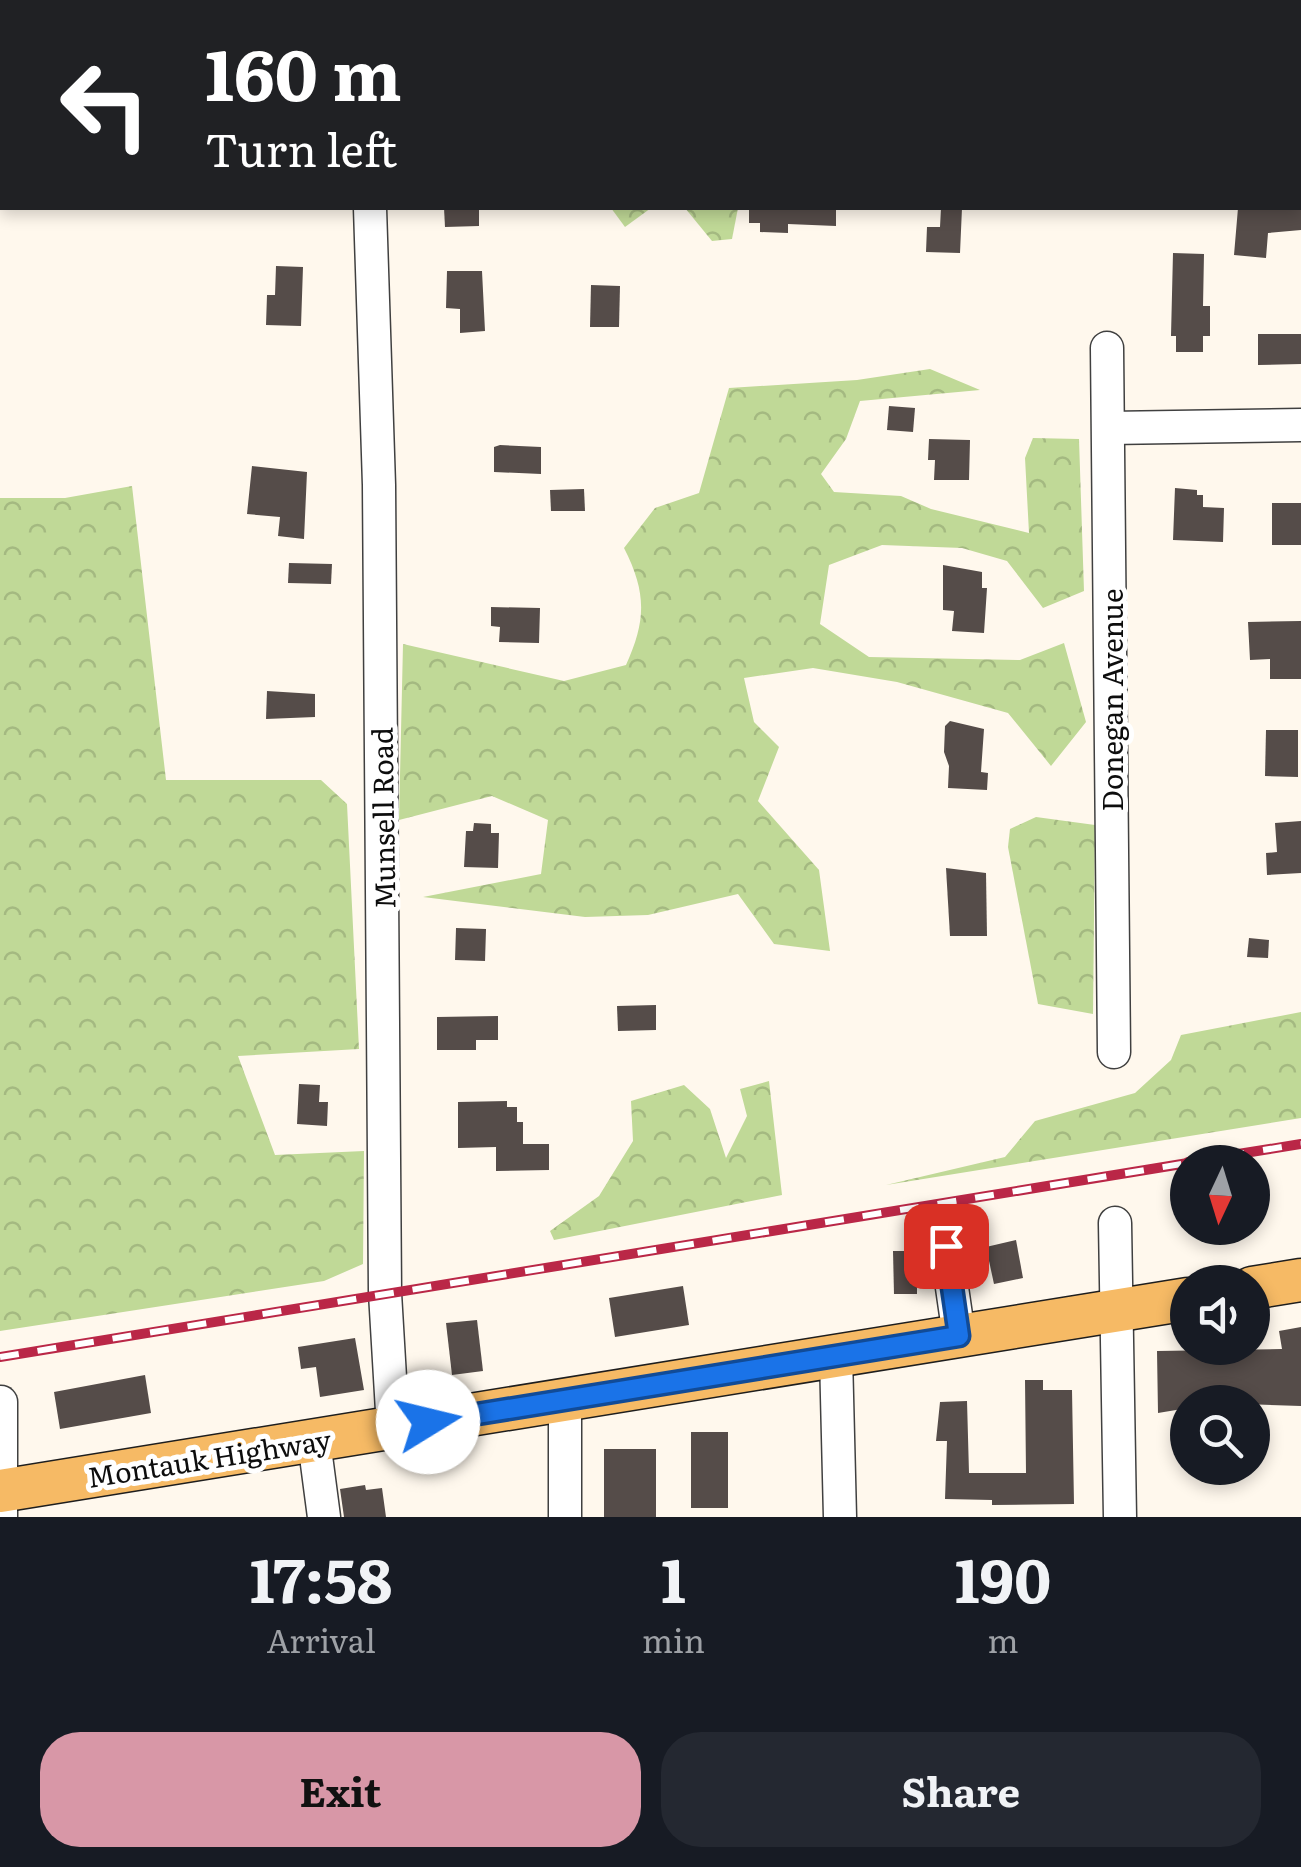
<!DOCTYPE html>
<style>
:root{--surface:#171b24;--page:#242831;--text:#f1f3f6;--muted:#9ea1a6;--accent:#d897a7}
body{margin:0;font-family:Literata,serif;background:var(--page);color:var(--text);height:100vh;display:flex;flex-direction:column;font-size:38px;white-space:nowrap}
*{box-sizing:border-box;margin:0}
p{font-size:32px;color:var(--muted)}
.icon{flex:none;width:55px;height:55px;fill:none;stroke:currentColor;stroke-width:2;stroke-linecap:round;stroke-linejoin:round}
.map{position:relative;height:1517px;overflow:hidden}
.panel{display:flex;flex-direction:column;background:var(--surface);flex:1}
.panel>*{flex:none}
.top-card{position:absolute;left:0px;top:0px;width:1302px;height:210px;box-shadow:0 5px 15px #0003;background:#202124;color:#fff;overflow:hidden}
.needle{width:65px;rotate:184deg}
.buttons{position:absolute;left:1170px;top:1145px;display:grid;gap:20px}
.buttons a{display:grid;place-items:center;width:100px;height:100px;border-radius:50%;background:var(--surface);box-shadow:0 5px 15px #0003;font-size:50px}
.pin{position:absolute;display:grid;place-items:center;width:85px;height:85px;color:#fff;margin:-42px;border-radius:20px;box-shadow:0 5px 15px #0006}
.me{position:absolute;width:110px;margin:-55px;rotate:81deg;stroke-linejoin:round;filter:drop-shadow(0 0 8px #0008)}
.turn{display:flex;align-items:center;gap:35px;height:210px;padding:0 40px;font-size:45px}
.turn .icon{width:130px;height:130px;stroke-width:2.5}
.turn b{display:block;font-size:70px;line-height:85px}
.eta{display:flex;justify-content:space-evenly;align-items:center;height:170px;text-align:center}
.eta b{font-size:60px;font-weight:700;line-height:70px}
.button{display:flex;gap:20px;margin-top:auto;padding:20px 40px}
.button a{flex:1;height:115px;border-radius:40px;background:var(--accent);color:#111;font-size:40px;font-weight:700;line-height:115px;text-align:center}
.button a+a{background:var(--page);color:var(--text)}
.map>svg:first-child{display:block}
.forest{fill:url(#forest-crowns)}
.building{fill:#554c49}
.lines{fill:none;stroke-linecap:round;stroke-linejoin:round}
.minor-casing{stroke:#404040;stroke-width:35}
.major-casing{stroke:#1e1e1e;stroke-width:45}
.minor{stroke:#fff;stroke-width:32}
.major{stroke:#f6ba65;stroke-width:42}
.rail-casing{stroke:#ba2747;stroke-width:10}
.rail{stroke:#fff;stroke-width:6;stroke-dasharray:19;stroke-linecap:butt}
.route-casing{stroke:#114b97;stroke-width:25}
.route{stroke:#1a73e8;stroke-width:18}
.labels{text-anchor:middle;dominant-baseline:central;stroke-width:10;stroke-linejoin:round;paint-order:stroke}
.street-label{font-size:28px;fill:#0d0d0d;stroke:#fff}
</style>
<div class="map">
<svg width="1301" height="1517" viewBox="0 0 1301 1517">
<defs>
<pattern id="forest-crowns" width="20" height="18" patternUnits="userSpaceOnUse" patternTransform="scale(2.5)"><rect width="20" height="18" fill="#c0d997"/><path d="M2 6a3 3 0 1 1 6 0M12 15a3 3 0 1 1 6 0" fill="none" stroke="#a4b981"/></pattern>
</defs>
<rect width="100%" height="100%" fill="#fff8ed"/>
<g class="forest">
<path d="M611,208H651L625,227Z"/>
<path d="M685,208H738L732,239L712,241Z"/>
<path d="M930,369L980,390L860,401L846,439L821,474L834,492L901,496L931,509L1029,533L1025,458L1033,438L1079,439L1084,591L1043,608L1007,561L962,548L882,545L829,565L820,624L869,657L1020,660L1064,643L1086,722L1051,766L1008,713L897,682L813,668L744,678L754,722L779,747L758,801L819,870L830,951L774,944L738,894L648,915L585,917L423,897L541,874L548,820L492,796L399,820L403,644L564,681L626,665C646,621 647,593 624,548L655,508L699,493L729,388L857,380Z"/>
<path d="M132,486L166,780H321L347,804L359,1049L238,1056L275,1155L364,1151L363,1264L324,1281L0,1331V498H65Z"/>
<path d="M1036,817L1095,825L1093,1014L1038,1004L1008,847L1010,829Z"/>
<path d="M1301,1012V1118L886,1185L1005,1157L1035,1121L1135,1093L1171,1060L1181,1035Z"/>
<path d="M769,1081L782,1195L554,1240L550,1231L599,1196L633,1141L631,1101L684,1085L710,1109L726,1158L747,1116L740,1089Z"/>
</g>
<g class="building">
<path d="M444,208H479V226L445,227Z"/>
<path d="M749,208H836V226L788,224V233L760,232V223H749Z"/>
<path d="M941,208H962L960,253L926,252L927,227H940Z"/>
<path d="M1238,208H1301V230L1268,233L1266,258L1234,255Z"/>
<path d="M1173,253L1204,254L1203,306H1210V336H1203V352H1176V336H1171Z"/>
<path d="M276,266L303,267L301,326L266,325L267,295H275Z"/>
<path d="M447,271H482L485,331L460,333V309L446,308Z"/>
<path d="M591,285L620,286L619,327H590Z"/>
<path d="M1258,334H1301V364L1258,365Z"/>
<path d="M889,406L915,408L913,432L887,430Z"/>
<path d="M929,439L970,440L969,480H934L935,460H928Z"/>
<path d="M500,445L541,447V474L494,472V447Z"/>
<path d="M252,466L307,472L304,539L278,536L280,517L247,514Z"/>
<path d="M1175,488L1197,490V495H1203V507L1224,508L1223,542L1173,540Z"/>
<path d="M584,489L585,511H551L550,490Z"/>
<rect x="1272" y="503" width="29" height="42"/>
<path d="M289,563L332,564L331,584L288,583Z"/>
<path d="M943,565L982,572V588H987L984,633L952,631L954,611L943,610Z"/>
<path d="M491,607L540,608L539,643L499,642L500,627L491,626Z"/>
<path d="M1301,621V679H1270V659L1250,660L1248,622Z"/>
<path d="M267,691L315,694V717L266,719Z"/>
<path d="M950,721L984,729L981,772L988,773L987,790L948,788L949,766L944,752L945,726Z"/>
<path d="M1266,730H1298V777L1265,776Z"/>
<path d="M1301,821V873L1267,875L1266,853L1277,852L1275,823Z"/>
<path d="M474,823L491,824V833H499L498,868L464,867L466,831H473Z"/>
<path d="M946,868L986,873L987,936H950Z"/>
<path d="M456,928L486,929L485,961L455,960Z"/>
<path d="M1249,938L1269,940L1268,958L1247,957Z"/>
<path d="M656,1005V1030L618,1031L617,1006Z"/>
<path d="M498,1016V1040H476V1050H437V1017Z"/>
<path d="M299,1084L320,1085L319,1102H328L327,1126L297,1124Z"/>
<path d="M507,1101V1107H517V1122H523V1144H549V1170L496,1171V1147L458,1148V1102Z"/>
<path d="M1016,1240L1023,1278L994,1284L986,1247Z"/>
<path d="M893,1251H917V1294H894Z"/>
<path d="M683,1286L689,1325L615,1337L609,1298Z"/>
<path d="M477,1320L483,1371L452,1375L446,1323Z"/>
<path d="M1301,1327V1406L1188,1402V1408L1158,1413L1157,1351L1282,1349L1279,1331Z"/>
<path d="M355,1338L364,1390L320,1397L316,1367L301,1369L298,1347Z"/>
<path d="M145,1375L151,1413L60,1429L54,1392Z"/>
<path d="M1025,1380H1043V1390H1072L1074,1504L992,1505V1500L945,1499L947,1441H936L940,1402L967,1401L969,1473H1026Z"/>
<rect x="691" y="1432" width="37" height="76"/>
<rect x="604" y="1449" width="52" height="68"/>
<path d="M365,1485L366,1490L382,1488L386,1517H344L340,1489Z"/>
</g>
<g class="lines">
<g class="minor-casing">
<g id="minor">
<path d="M1099,0V2"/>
<path d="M369,2V0"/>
<path d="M0,181H2"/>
<path d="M370,208L379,485L385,1293L393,1428"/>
<path d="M1107,348L1114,1052"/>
<path d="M1109,428L1301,425"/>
<path d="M1115,1223L1120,1517"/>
<path d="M946,1246L959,1336"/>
<path d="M836,1356L840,1517"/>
<path d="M565,1400V1517"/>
<path d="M314,1441L324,1517"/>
<path d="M1,1517V1402"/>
</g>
</g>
<g class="major-casing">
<g id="major">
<path d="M1252,1288L1301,1280"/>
<path d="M0,1491L1188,1299"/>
</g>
</g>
<use href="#minor" class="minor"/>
<use href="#major" class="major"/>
<g class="rail-casing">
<g id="rail">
<path d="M1188,1162L1301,1144"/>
<path d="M0,1357L1188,1163"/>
</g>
</g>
<use href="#rail" class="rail"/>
</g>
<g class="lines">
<g class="route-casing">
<path id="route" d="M428,1422L959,1336L946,1246"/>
</g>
<use href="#route" class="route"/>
</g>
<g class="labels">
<g class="street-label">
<text transform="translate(1111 700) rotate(-90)">Donegan Avenue</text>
<text transform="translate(382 818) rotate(-91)">Munsell Road</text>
<text transform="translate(209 1457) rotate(-9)">Montauk Highway</text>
</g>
</g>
</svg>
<div class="buttons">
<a><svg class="needle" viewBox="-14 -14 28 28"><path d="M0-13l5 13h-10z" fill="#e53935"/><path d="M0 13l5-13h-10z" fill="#9ea1a6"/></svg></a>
<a><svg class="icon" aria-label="sound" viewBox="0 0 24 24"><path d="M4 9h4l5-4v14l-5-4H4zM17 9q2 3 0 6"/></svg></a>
<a><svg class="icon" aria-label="search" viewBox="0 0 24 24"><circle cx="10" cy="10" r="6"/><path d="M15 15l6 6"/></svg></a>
</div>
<div class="pin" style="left:946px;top:1246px;background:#d93025"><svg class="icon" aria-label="arrive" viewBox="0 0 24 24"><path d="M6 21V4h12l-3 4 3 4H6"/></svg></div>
<svg class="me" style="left:428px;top:1422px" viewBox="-20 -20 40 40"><circle r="19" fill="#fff"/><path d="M0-13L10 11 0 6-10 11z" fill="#1a73e8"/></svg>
<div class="top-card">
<div class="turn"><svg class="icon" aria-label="left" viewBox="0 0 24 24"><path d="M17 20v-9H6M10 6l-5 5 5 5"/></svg><div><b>160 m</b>Turn left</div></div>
</div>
</div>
<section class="panel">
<div class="eta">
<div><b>17:58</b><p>Arrival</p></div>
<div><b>1</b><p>min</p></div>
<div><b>190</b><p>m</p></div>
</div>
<div class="button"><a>Exit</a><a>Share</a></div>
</section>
